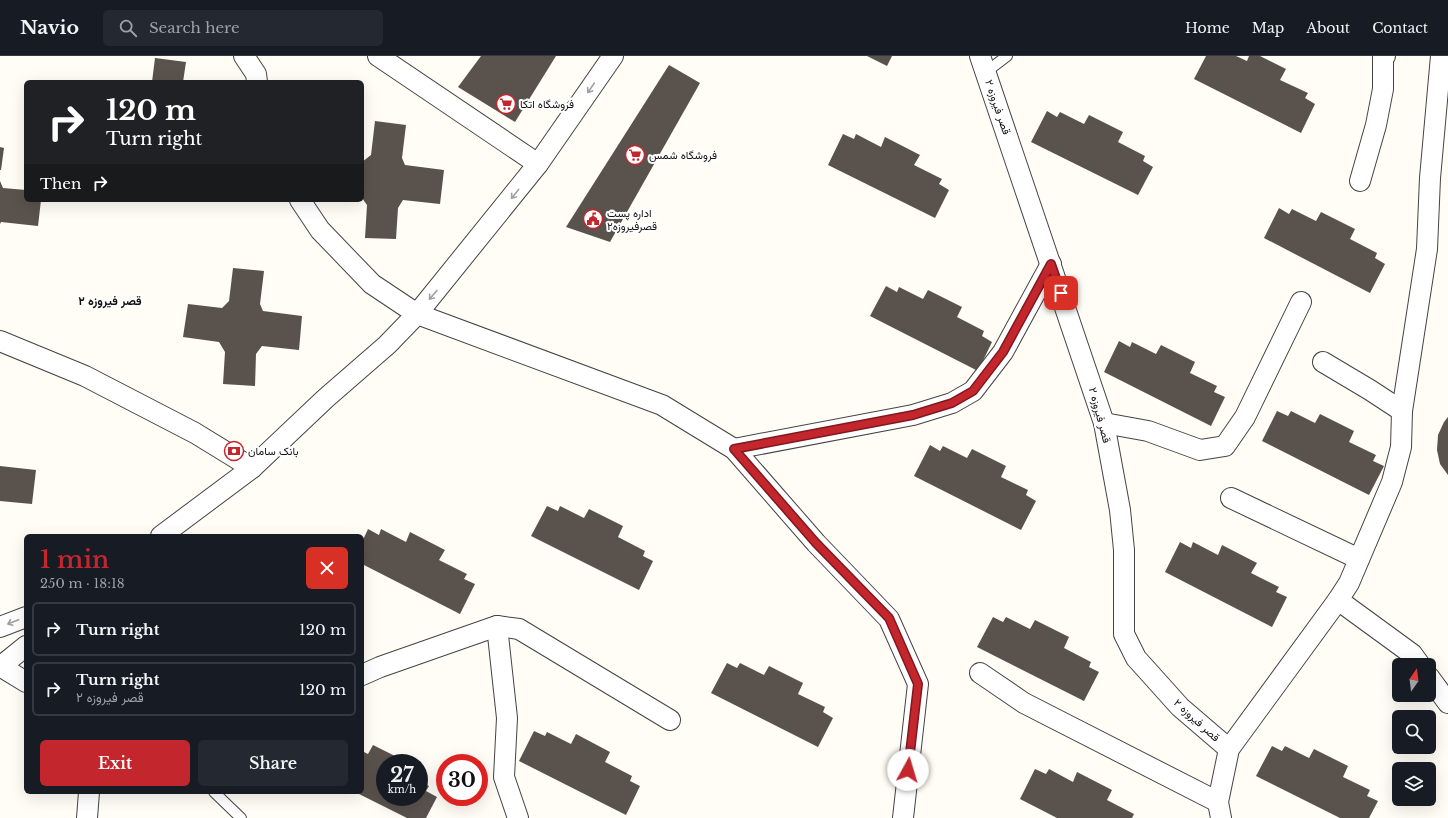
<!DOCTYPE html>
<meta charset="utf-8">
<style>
:root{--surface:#171b24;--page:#242831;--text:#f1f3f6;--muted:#9ea1a6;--line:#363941;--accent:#c4262e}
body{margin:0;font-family:"Libre Baskerville",Vazirmatn,serif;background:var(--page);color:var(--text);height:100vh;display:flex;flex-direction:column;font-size:15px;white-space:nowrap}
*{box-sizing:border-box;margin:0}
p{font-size:13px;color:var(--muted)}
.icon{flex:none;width:22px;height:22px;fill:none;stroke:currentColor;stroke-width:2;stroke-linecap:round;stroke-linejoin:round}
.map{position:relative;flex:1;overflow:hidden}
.drawer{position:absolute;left:24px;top:478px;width:340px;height:260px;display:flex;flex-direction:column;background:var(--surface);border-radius:6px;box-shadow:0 4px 16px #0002}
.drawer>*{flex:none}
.top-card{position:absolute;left:24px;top:24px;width:340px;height:122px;border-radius:6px;box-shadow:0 4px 16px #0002;background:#202124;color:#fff;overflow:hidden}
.needle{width:26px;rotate:14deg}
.buttons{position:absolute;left:1392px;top:602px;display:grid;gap:8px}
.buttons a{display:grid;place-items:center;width:44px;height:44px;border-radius:6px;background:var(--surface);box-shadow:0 4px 16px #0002;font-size:20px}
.speed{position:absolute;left:376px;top:698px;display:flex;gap:8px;font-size:20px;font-weight:700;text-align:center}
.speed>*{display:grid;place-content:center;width:52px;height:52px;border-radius:50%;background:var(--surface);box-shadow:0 4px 16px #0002;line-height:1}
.speed small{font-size:10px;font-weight:400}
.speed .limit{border:6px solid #d22;background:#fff;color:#111}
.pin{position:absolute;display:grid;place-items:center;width:34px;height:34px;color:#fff;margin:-17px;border-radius:8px;box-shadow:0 2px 6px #0006}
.me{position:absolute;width:44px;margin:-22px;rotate:6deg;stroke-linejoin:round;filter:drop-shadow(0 0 3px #0008)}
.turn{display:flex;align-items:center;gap:14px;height:84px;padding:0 16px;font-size:18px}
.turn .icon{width:52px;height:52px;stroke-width:2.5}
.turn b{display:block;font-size:28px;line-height:34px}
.then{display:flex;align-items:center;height:38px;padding:0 16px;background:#0003;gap:8px;font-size:15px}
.round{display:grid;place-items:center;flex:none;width:42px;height:42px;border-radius:6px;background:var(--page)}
.head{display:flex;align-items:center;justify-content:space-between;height:68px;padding:0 16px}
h1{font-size:24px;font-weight:600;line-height:30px;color:var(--accent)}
.primary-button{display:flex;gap:8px;margin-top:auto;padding:8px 16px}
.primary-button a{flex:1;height:46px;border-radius:6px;background:var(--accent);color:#fff;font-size:16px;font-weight:600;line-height:46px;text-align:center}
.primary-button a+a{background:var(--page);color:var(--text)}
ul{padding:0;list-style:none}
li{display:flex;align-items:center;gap:12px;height:54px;margin:0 8px 6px;padding:0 8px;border:2px solid var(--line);border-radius:6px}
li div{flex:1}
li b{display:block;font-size:15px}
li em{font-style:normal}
header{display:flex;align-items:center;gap:24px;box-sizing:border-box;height:56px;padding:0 20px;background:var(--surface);border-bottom:1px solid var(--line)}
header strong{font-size:19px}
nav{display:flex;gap:22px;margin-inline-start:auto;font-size:14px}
.search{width:280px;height:36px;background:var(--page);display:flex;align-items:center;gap:10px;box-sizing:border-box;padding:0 14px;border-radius:6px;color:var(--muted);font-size:15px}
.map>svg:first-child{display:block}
.building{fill:#5a524d}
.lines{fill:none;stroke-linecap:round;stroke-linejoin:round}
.lane-casing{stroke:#444;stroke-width:12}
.street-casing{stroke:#444;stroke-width:22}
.lane{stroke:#fff;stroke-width:10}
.street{stroke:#fff;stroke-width:20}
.oneway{stroke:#a0a0a0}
.route-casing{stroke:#7f191e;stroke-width:10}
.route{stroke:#c4262e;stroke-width:7}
.labels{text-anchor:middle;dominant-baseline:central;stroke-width:4;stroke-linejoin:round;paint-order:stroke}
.poi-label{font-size:11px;fill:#111;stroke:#fff;text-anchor:start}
.street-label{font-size:11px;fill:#111;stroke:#fff}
.neighbourhood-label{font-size:12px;font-weight:bold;fill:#111;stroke:#fff}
</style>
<header>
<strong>Navio</strong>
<div class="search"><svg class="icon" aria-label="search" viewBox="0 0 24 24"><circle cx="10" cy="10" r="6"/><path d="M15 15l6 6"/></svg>Search here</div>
<nav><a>Home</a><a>Map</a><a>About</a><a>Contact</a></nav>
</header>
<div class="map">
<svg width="1448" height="762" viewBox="0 0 1448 762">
<rect width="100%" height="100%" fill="#fffdf5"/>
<g class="building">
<path d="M481,0H556L515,66L458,31Z"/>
<path d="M867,0H892L887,10Z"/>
<path d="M1206,0H1236L1247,5L1249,0H1260L1286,13L1280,24L1308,37L1305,42L1315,48L1301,77L1194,23Z"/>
<path d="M155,2L186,6L183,26H152Z"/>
<path d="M669,9L700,27L610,186L566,171Z"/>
<path d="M1047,55L1057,61L1060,56L1084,68L1089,59L1123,76L1118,86L1145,100L1143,105L1153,111L1138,139L1031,86Z"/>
<path d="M375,65L406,69L402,102L405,109L444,114L440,148L403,144L398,152L396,183L365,182L367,149L362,142V106L371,99Z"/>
<path d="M843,78L854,83L856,78L881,91L885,81L920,99L914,109L942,123L939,128L949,134L935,162L828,109Z"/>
<path d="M0,91L4,92L1,114H0Z"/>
<path d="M0,125L3,132L26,134V144H41L38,170L1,166L0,168Z"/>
<path d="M1279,152L1289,158L1292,153L1316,165L1321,156L1355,173L1350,183L1377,197L1375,202L1385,208L1370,237L1264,182Z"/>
<path d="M233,212L264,215L260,248L263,255L302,260L299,294L262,290L256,298L255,330L223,328L225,296L219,286L183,281L188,248L222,252L229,245Z"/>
<path d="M886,230L897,236L899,231L923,243L928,234L962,251L957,261L984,275L982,280L992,286L978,315L870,260Z"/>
<path d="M1119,285L1130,291L1132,286L1156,298L1161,289L1195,306L1190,317L1217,330L1214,336L1225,341L1211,370L1104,316Z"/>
<path d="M1277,355L1288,360L1291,355L1315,367L1320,358L1354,375L1349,386L1376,399L1373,405L1384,410L1369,439L1262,385Z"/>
<path d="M1448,361V419L1440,408L1437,394L1438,379L1444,366Z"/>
<path d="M930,389L940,395L943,390L967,402L972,393L1006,410L1001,421L1028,434L1026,439L1036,445L1021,474L914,420Z"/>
<path d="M0,410L36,414L32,448L0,445Z"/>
<path d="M547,450L558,455L560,450L584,462L589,453L623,470L618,481L645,495L643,500L653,505L639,534L531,480Z"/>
<path d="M368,473L379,479L381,473L406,486L410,476L445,494L439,504L467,518L464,523L475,528L460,558L362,508V486Z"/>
<path d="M1180,486L1191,492L1193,486L1218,499L1222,489L1257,507L1251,517L1279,531L1276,536L1287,541L1272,571L1165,516Z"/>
<path d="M993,561L1003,566L1006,561L1030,573L1035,564L1069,581L1064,592L1091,606L1089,611L1099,616L1084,645L977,591Z"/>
<path d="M727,607L737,612L740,607L764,619L769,610L803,627L798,638L825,651L823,656L833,662L818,691L711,637Z"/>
<path d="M534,675L545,680L547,676L571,688L576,678L610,696L605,706L632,720L630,725L640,730L626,759L519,705Z"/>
<path d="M373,689L409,707H385V741H419V725L429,730L426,735L437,741L426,762H407L355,736H362V695L368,698Z"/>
<path d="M1272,690L1282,695L1285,690L1309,702L1314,693L1348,710L1343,721L1370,734L1367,740L1378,745L1369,762H1340L1256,720Z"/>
<path d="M1035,713L1046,718L1049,713L1073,726L1077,716L1112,734L1107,744L1134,758L1132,762H1057L1020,743Z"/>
</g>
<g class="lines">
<g class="lane-casing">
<g id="lane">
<path d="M986,16L1007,0"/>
<path d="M214,736L241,762"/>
</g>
</g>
<g class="street-casing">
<g id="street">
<path d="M244,0L256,18L257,26"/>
<path d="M378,0L538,108"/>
<path d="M980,0L1104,367L1120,454L1124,494V578L1136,602L1180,651L1229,693"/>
<path d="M1360,125L1376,69L1383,33V2L1385,0"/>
<path d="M300,144L320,174L372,228L417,258L662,349L734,393L816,487L889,563L918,628L903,762"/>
<path d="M0,285L85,320L195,377L252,412"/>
<path d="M1323,306L1370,334L1402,355L1401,391L1392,426L1349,527L1338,544L1412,598L1420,609"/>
<path d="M1402,355L1427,193L1430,122L1441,0"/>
<path d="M1104,367L1148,375L1200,394L1225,390L1245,361L1301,246"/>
<path d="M734,393L913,359L952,347L973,335L1003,296L1051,208"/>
<path d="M1231,442L1359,503"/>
<path d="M161,480L252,412L326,342L387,289L417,258L538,108L613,0"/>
<path d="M497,570L507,662L504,721L518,762"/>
<path d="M0,571L26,561"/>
<path d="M0,610L26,626"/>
<path d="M0,611L26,590"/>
<path d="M980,617L1024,647L1218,746"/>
<path d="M362,619L380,611L497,570L519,573L670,664"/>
<path d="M1429,621L1448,647"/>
<path d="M87,762L89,736"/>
<path d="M1221,762L1218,746L1229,693L1338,544"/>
</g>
</g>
<use href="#lane" class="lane"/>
<use href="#street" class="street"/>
</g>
<defs><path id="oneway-shaft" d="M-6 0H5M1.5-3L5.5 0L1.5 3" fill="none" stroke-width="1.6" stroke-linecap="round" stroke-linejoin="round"/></defs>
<g class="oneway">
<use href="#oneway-shaft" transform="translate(591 32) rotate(124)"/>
<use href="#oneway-shaft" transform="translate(515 138) rotate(129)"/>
<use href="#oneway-shaft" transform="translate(433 239) rotate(130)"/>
<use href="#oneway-shaft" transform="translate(13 566) rotate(159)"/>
</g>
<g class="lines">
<g class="route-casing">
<path id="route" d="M908,714L918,628L889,562L816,487L734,393L913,359L952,347L973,335L1003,296L1051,208L1061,237"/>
</g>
<use href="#route" class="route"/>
</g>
<defs>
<g id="supermarket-ring" transform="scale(1)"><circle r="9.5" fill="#fff" stroke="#c4262e" stroke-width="1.5"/><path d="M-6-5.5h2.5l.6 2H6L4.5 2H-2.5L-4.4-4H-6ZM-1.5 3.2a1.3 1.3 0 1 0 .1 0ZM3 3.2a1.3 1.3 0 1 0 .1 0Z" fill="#c4262e"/></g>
<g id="civic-ring" transform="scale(1)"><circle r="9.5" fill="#fff" stroke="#c4262e" stroke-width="1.5"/><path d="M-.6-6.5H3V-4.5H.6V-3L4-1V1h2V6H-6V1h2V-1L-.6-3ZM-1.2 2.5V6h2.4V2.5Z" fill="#c4262e"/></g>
<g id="bank-ring" transform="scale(1)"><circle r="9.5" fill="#fff" stroke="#c4262e" stroke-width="1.5"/><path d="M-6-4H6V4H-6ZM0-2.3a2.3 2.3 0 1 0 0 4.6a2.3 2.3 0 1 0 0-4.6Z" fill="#c4262e"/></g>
</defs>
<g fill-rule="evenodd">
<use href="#supermarket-ring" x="506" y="48"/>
<use href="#supermarket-ring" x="635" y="99"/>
<use href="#civic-ring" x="593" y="163"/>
<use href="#bank-ring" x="234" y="395"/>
</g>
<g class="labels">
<g class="poi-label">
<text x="520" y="48">فروشگاه اتکا</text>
<text x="649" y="99">فروشگاه شمس</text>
<text x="607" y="157">اداره پست<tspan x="607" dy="13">قصرفیروزه۲</tspan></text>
<text x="248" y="395">بانک سامان</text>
</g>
<g class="street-label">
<text transform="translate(998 51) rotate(71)">قصر فیروزه ۲</text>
<text transform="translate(1100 359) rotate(75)">قصر فیروزه ۲</text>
<text transform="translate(1197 664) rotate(42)">قصر فیروزه ۲</text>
</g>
<g class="neighbourhood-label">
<text x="110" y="244">قصر فیروزه ۲</text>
</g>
</g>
</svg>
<div class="buttons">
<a><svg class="needle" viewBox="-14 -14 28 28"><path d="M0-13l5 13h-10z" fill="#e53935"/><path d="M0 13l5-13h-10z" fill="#9ea1a6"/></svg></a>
<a><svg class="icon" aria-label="search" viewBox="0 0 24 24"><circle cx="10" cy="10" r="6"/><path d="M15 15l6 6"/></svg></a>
<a><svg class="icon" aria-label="layers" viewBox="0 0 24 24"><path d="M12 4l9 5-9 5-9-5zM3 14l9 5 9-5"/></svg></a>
</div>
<div class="speed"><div>27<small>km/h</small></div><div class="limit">30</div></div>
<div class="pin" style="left:1061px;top:237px;background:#d93025"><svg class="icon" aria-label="arrive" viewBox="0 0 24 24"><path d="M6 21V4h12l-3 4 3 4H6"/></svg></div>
<svg class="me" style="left:908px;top:714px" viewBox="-20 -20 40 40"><circle r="19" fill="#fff"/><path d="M0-13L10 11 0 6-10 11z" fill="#c4262e"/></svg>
<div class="top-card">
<div class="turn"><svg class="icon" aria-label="right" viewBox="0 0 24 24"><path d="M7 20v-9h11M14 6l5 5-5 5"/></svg><div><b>120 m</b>Turn right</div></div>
<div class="then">Then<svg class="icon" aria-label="right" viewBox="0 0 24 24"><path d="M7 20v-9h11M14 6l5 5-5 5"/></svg></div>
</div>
<section class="drawer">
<div class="head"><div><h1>1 min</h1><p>250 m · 18:18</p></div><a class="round" style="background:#d93025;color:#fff"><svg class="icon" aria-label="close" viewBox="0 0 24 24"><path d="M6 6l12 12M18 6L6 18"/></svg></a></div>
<ul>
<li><svg class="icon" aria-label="right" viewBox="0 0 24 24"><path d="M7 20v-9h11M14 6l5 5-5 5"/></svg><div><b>Turn right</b></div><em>120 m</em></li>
<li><svg class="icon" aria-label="right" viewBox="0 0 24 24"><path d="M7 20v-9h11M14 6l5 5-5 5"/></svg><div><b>Turn right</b><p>قصر فیروزه ۲</p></div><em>120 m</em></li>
</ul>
<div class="primary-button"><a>Exit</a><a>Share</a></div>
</section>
</div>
